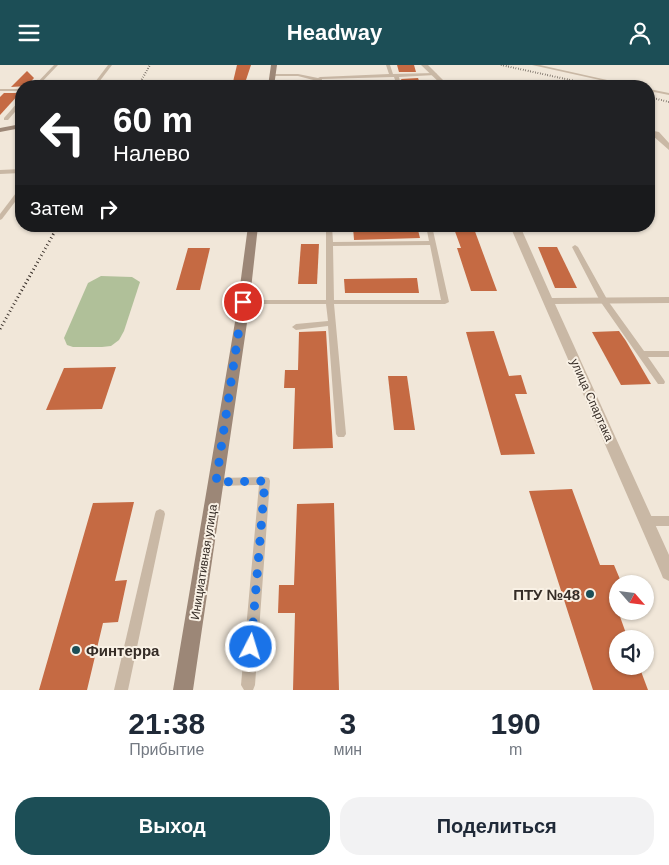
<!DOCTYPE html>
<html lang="ru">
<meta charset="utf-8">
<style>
:root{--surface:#fff;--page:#f2f2f3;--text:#1f2937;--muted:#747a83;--accent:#1c4e56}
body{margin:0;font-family:Helvetica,sans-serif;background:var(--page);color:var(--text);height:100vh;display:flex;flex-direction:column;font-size:19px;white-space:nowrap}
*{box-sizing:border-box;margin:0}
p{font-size:16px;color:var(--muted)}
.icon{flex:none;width:28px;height:28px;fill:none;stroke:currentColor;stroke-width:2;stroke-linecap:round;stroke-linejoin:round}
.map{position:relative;height:625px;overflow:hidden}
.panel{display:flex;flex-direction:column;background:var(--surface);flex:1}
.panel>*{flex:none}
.top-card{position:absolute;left:15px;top:15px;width:640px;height:152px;border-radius:20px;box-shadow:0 1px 4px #0004;background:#202124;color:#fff;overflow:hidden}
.needle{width:32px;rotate:118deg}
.tools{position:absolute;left:609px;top:510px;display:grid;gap:10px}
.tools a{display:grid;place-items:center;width:45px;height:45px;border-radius:50%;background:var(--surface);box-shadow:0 1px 4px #0004;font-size:25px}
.pin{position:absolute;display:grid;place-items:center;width:42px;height:42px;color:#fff;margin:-21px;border:2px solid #fff;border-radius:50%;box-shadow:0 1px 5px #0007}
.me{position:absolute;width:55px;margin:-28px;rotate:5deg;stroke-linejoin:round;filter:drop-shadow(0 0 4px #0008)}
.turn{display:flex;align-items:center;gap:18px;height:105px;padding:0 15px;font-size:22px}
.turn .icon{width:65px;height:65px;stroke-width:2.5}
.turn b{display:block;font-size:35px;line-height:42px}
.then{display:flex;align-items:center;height:48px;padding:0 15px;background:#0003;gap:10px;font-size:19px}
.eta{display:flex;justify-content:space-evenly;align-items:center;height:85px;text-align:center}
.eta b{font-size:30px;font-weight:600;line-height:35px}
.action{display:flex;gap:10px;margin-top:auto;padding:10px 15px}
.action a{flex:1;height:58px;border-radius:20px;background:var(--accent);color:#fff;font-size:20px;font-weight:600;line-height:58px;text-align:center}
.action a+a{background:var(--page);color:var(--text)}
header{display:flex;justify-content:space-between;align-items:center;height:65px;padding:0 15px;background:var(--accent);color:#fff;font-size:22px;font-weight:600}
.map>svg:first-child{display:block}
.green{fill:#b0c099}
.building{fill:#c56a43}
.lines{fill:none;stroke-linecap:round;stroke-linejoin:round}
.service{fill:#c9b8a5;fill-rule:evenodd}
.minor{fill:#c9b8a5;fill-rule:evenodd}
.secondary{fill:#9c8777;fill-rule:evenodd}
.rail-far2{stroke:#352c26;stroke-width:2;stroke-dasharray:0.5 2;stroke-linecap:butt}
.rail-far1{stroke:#352c26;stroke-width:2.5;stroke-dasharray:0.5 2.5;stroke-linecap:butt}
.rail{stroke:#352c26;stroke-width:3;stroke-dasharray:1 3;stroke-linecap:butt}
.route{stroke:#1a73e8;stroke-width:9;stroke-dasharray:0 16.2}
.poi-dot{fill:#1c4e56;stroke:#f9f1e5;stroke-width:2}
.labels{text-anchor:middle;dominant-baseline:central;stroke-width:4;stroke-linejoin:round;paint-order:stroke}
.street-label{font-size:12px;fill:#352c26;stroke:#f9f1e5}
.near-poi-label{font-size:15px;font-weight:bold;fill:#352c26;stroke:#f9f1e5;text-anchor:end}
</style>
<header><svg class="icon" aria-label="menu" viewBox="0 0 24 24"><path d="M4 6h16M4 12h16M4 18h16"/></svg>Headway<svg class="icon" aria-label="person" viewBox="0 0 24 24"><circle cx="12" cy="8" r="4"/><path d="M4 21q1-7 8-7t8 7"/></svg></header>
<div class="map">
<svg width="669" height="625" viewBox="0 0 669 625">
<rect width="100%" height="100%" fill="#f1e7d9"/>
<path class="green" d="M101,211L132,212L140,217L124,266L119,275L111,281L102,282H73L67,280L64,273L88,218Z"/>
<g class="building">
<path d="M237,0H251L244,21H232Z"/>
<path d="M397,0H414L416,7H399Z"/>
<path d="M27,6L34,13L27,21L11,22Z"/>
<path d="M418,13L421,21H404L401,14Z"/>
<path d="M4,28H20L0,50V32Z"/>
<path d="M417,161L420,173L354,175L353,162Z"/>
<path d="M453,161H473L497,226H471L457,183H461Z"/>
<path d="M301,179H319L317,219H298Z"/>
<path d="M538,182H557L577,223H555Z"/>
<path d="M188,183H210L200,225H176Z"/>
<path d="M417,213L419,228H345L344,214Z"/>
<path d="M326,266L333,383L293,384L295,323H284L285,305H298L299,267Z"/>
<path d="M494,266L509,311L521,310L527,329H515L535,389L501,390L466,267Z"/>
<path d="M619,266L626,276L651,319L621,320L592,267Z"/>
<path d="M116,302L102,344L46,345L64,303Z"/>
<path d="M388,311H407L415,365H394Z"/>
<path d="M572,424L600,500H614L622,519H618V546L628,574H618V601H639L648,625H593L529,426Z"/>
<path d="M134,437L115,516L127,515L118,557L103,558L87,625H39L93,438Z"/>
<path d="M334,438L339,625H293L295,548H278L279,520H294L297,439Z"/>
</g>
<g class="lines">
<g class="service">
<path d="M54,0H58L38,21H34Z"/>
<path d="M108,0H112L96,21H92Z"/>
<path d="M386,0H390L393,9L435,8L437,9L435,10L399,12L401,21H397L394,12L322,14L321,21H317V16L298,11H273L271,10L273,9H298L318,13L320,12L389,9Z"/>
<path d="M532,0H540L634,21H627Z"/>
<rect x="0" y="24" width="21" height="2"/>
<path d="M649,24L669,28V30L649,26Z"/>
<path d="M19,36H21V40L8,55H4V53Z"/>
<path d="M21,104V108L0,109V105Z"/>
<path d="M21,123V129L2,154L0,155V149L19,124Z"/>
<path d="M326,161H332L333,177L429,176L426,161H432L449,237L445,239H334L346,369L344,372H338L336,369L328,261L296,265L292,262L296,259L328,256L326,239H243L239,237L243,235H326ZM430,180L441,235H334L333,181Z"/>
<path d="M575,180L578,182L608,236L644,286H669V292H648L664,315L665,317L664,319H658L600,236L572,182Z"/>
<path d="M265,412L269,413L270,416L255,620L253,625H244L241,620L259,420L216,421L212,420L211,417L212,414L216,413Z"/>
<path d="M160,444L164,446L165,449L128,625H114L155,449L156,446Z"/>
<path d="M646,451H669V461H646L642,459L641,456L642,453Z"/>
</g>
<g class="minor">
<path d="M421,0H428L449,21H443Z"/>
<path d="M649,65L659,67L669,78V85L653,71L649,69Z"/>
<path d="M510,161H520L552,233L669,232V238L555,239L669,490V516L663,513L661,508Z"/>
</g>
<g class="secondary">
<path d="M271,0H277L274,21H268Z"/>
<path d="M21,59V63L0,67V63Z"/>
<path d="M248,161H258L248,251L193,625H173L236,251Z"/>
</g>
<g class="rail-far2">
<path d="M501,0L598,21"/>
<path d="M138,21L150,0"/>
<path d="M649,32L669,37"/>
</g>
<path class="rail-far1" d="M53,169L58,161"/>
<path class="rail" d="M0,264L54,168"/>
</g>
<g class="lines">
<path class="route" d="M243,237L216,417L265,416L251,582"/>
</g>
<g class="poi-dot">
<circle cx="590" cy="529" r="5"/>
<circle cx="76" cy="585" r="5"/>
</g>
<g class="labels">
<g class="street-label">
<text transform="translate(592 335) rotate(66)">улица Спартака</text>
<text transform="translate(204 497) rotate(-81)">Инициативная улица</text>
</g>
<g class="near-poi-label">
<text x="580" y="529">ПТУ №48</text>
<text x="86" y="585" text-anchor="start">Финтерра</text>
</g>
</g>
</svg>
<div class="tools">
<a><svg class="needle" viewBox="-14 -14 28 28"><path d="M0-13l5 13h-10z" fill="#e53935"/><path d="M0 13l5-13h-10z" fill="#747a83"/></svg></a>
<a><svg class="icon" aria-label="sound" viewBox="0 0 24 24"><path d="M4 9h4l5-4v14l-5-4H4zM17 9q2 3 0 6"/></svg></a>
</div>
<div class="pin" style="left:243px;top:237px;background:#d93025"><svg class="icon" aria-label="arrive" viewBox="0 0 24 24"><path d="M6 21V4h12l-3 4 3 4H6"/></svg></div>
<svg class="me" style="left:251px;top:582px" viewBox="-20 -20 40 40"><circle r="17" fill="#1a73e8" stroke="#fff" stroke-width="3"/><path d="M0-11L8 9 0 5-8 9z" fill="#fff"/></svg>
<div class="top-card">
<div class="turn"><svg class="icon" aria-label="left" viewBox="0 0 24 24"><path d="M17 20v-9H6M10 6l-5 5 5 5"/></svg><div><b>60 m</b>Налево</div></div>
<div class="then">Затем<svg class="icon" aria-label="right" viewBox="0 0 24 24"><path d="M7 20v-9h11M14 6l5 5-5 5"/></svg></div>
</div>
</div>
<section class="panel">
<div class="eta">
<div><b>21:38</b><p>Прибытие</p></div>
<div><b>3</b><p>мин</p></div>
<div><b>190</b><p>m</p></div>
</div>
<div class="action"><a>Выход</a><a>Поделиться</a></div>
</section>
